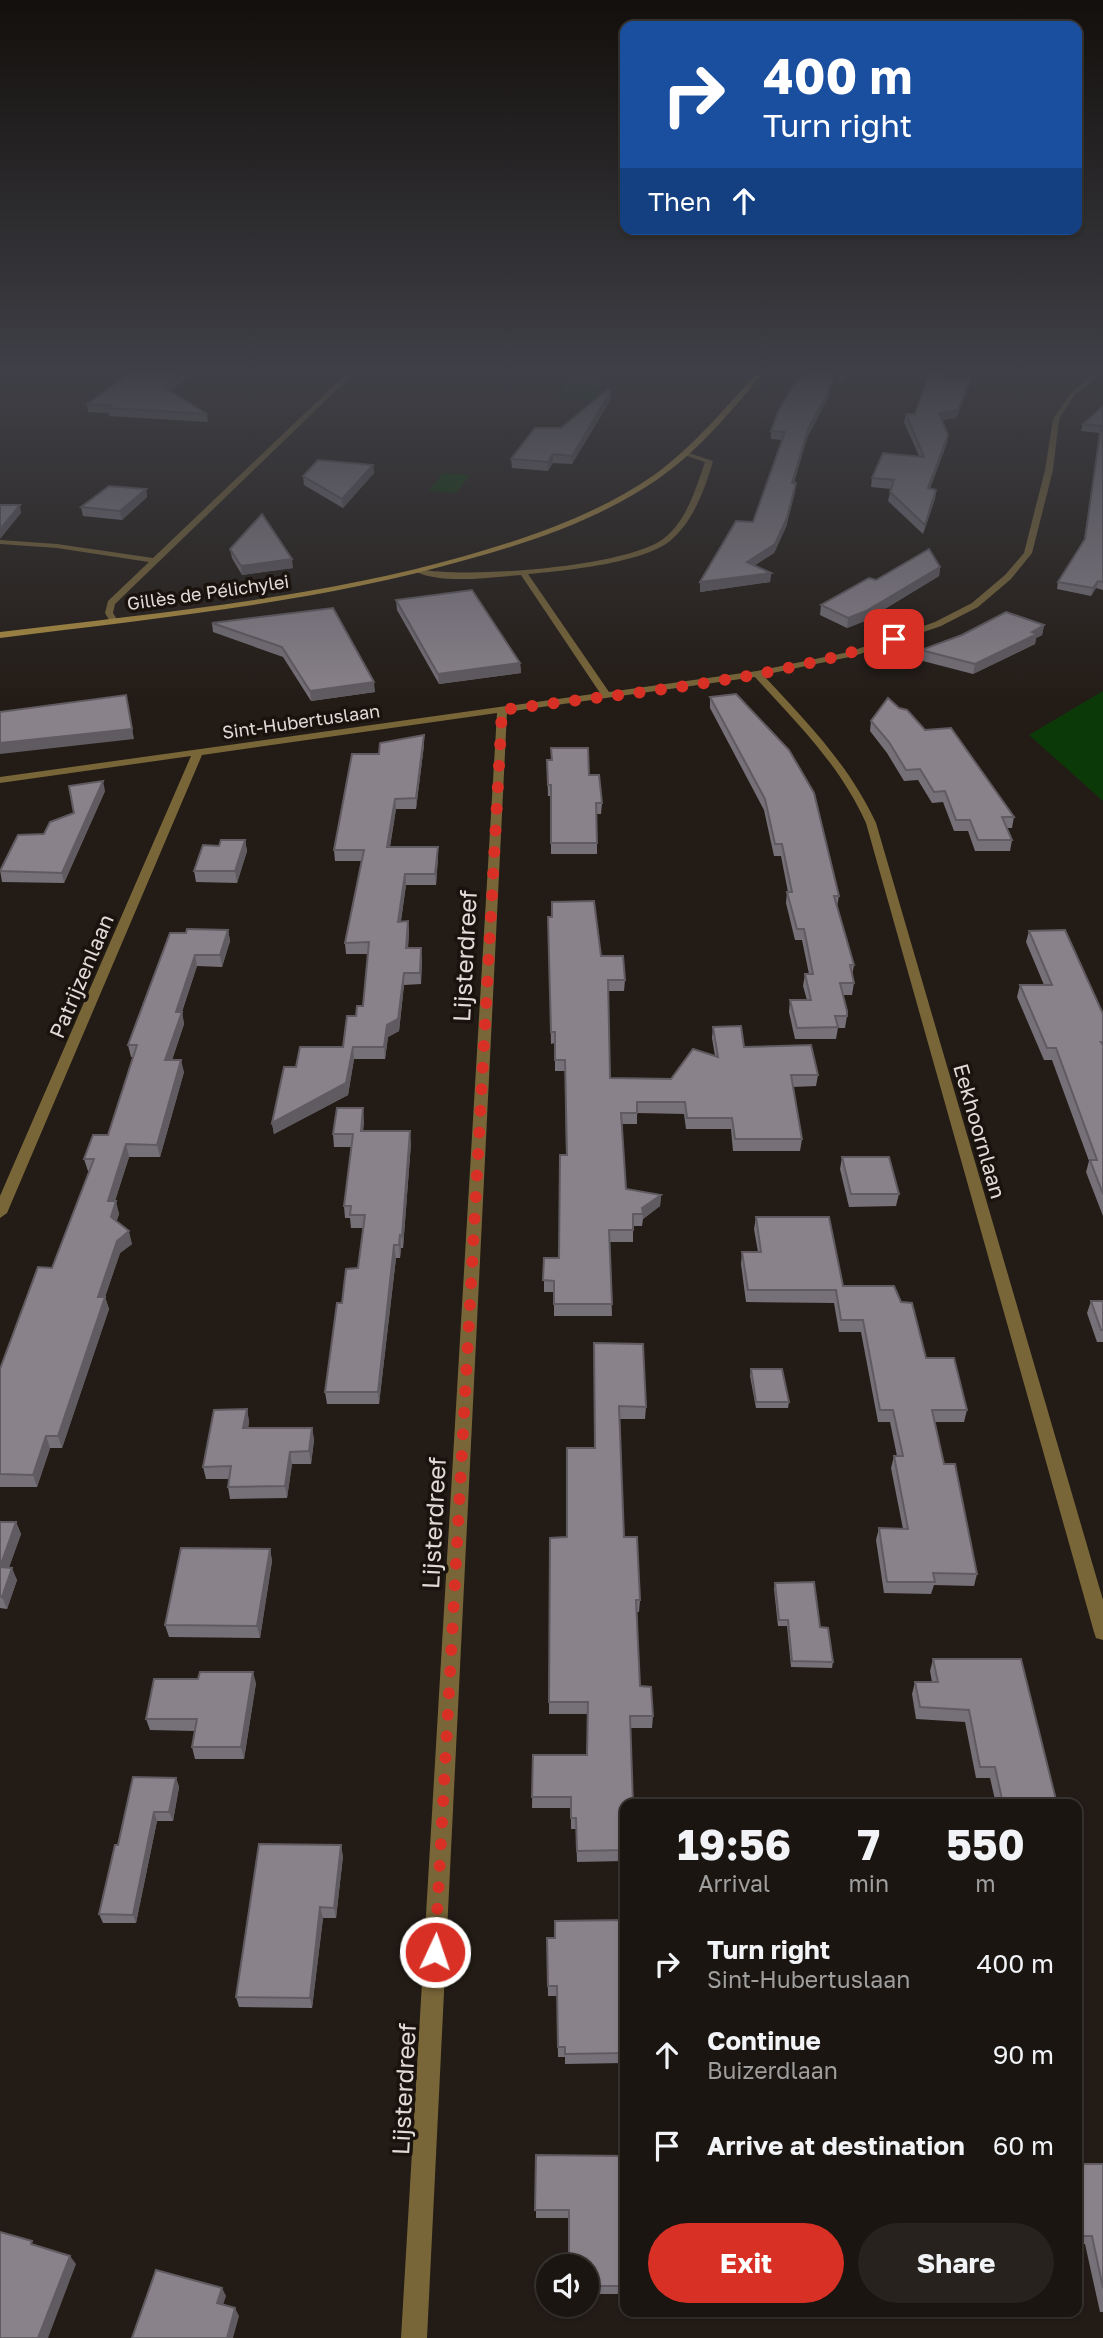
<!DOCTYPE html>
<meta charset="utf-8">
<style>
:root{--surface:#1a1510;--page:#27221e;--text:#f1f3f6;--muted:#9f9f9f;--line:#383430;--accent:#d93025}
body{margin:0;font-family:"Golos Text",sans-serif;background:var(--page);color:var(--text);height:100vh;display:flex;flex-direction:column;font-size:26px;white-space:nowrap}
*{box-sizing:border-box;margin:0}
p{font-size:23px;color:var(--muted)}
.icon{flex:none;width:38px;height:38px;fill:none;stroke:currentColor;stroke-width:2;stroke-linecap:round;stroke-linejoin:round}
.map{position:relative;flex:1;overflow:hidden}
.side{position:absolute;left:620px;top:1799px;width:462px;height:518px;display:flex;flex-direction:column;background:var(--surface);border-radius:14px;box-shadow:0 2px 5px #0004,0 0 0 2px var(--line)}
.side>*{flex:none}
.banner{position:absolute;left:620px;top:21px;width:462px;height:214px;border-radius:14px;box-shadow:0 2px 5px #0004,0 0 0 2px var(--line);background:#1a4fa0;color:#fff;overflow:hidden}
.buttons{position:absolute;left:536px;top:2254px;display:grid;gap:14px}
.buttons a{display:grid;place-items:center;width:63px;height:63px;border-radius:50%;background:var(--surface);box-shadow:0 2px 5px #0004,0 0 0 2px var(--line);font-size:35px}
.pin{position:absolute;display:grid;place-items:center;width:60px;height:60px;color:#fff;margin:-30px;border-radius:14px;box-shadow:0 4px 10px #0006}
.me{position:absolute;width:77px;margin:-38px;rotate:3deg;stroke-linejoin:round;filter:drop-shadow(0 0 5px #0008)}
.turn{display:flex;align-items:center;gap:24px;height:147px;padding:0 28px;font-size:32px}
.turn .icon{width:91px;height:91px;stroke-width:2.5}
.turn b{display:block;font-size:49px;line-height:60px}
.then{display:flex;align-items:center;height:66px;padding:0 28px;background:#0003;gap:14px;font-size:26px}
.eta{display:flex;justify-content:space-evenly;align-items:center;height:119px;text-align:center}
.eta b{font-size:42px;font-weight:700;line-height:49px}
.button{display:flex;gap:14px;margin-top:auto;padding:14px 28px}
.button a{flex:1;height:80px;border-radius:42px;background:var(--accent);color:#fff;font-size:28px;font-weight:700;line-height:80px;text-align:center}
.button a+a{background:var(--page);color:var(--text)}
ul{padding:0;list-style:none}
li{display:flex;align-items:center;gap:21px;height:91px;padding:0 28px}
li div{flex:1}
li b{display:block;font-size:26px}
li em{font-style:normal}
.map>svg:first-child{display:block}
.green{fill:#0c3908}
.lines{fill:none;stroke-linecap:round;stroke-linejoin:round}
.minor{fill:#796638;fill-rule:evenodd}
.secondary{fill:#af8f41;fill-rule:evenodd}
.wall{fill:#767078}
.shaded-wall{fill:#605b61}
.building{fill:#89828b;stroke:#605b61;stroke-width:2}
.route{stroke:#d93025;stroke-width:12;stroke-dasharray:0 21.6}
.labels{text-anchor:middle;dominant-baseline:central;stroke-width:7;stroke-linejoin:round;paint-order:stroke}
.far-street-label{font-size:18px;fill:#e0dbd6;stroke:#1a130d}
.street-label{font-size:21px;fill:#e0dbd6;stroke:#1a130d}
.near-street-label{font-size:24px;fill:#e0dbd6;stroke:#1a130d}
</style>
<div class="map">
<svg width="1103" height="2338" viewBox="0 0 1103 2338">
<rect width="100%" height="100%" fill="#231c16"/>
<g class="green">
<path d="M572,377L606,379L593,400L558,398Z"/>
<path d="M443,473L470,475L456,493L429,491Z"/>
<path d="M1103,691V801L1029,735Z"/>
</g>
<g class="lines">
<g class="minor">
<path d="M346,374H353L115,604L113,613L118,621L117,623H111L105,613L108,601L149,562L57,548L0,544V540L57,544L153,558Z"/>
<path d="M1094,374H1101L1074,396L1059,419L1053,470L1032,553L1011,579L978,607L941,626L854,656L763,675C807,722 849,765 876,823L1103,1600V1640L1096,1638L1094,1632L866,823C840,765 797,723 755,677L507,712L427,2338H401L497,713L202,755L7,1213L0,1218V1196L191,756L0,783V777L600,693L521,575C492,577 440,585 415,571L419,569C465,579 626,567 663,539C686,522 695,491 704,465L705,462L684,455L686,452L713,461C705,489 693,522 670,541C643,563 563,571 528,574L609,692L757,671L849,652L935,622L972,603L1005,575L1024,553L1045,470L1053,419L1070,394Z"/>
</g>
<path class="secondary" d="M756,374H762C731,412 698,451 658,479C601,518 535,541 469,559C316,603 157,618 0,638V632C156,613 313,599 465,556C531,537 598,514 654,475C693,447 724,409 756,374Z"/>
</g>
<g class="wall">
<path d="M192,374L170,391L207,414L208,422L109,416L108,413L88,412L87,404Z"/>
<path d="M970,378L969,386L956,418L942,420L948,435L947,443L930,488L936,490L935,499L923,534L888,501L891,489L871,487L872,478L919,456L904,422L906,414H915L947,379Z"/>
<path d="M611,399L572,464L553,463L548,471L512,468L511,459L561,428Z"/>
<path d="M827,400L807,438L794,483L795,492L786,527L774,553L755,565L771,573L770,582L700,592V582L753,522L782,440L771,439V431Z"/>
<path d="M1103,406V590L1096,588L1091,596L1057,589L1058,582L1084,540L1100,433L1081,431L1083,424Z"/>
<path d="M373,465L374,473L343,508L304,485L303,476Z"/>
<path d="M146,489L147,497L122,520L83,516L81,507Z"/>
<path d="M230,549L293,568L242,575L232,558Z"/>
<path d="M940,567L939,576L865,621L847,628L820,615L821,605Z"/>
<path d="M396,600L520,663L521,673L439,684L397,610Z"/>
<path d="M333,608L375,692L311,701L283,657L213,632L212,623Z"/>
<path d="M1044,625L1042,635L1036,638L1035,644L973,674L919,660L921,650Z"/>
<path d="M710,697L839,896L837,907L854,965L852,976L854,983L852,995H843L847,1016L845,1028H838L836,1039H795L789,1012L790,1000H807L803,986L805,974H809L802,940H795L786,903L787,892H788L781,856H774L764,810L710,708Z"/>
<path d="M899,708L925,730L1014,817L1012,828H1007L1012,840L1010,851H975L968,831H954L943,802L932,803L918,780L904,781L887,753L870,731L871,721Z"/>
<path d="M424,745L416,809H396L390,847L438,858L436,885H406L401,921H408L409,932L408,948L422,959L421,984L404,985L399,1031L388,1037L385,1059H354L348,1095L274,1134L272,1123L296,1067L343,1047L356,1016L363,1006L368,954H346L345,943L362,861H335L334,850L379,754Z"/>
<path d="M547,760L589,775L602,803L601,814H597V854H551V796H548Z"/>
<path d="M105,791L64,883L2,882L0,870L44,834Z"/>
<path d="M245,840L247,851L237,883L196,882L194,871L219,846Z"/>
<path d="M548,917L601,956L625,980L624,991H608L610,1078L671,1079L715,1056L712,1038L713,1027L744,1047L818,1075L816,1086L793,1087L802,1139L800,1151H733L731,1129H686L684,1114L637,1113V1124H622L626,1189L661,1195L660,1206L643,1219L642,1226H633V1242H610L612,1316H554V1292H544V1258H559L566,1155L565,1071H555V1043L551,1044Z"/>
<path d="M228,930L230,941L222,967L197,966L182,1012L184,1024L172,1060L184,1072L160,1157H129L115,1201L119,1214L116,1222L132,1244L120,1253L105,1297L109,1309L62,1448H50L37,1487H0V1369L52,1268L89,1171H88L84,1159L108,1135L133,1057H131L128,1045L186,933Z"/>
<path d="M1029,931L1103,1014V1216L1086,1172L1089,1161L1052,1060H1044L1017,997L1020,985H1044L1026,942Z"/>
<path d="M364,1120L363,1131L411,1143L403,1248H401L400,1258H396L379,1404H327L325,1392L342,1303L358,1268L363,1228H351L350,1218H345L344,1206L352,1147H334L333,1134Z"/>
<path d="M842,1157L899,1194L896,1206L849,1207L840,1169Z"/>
<path d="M756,1217L843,1286L901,1302L926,1358L967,1410L964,1422H935L944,1464L977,1574L974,1586L934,1585L931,1594L884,1593L876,1540L879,1528L903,1529L891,1468L894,1456H897L890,1422H878L861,1332H839L834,1303L746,1302L741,1264L742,1252H758L754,1229Z"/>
<path d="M1091,1301H1103V1342H1097L1087,1313Z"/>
<path d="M594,1343L646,1407L645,1419H620L624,1537L640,1600L639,1612H637L640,1686L653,1716L652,1728H630L625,1804V1861L577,1862L576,1829H571V1808H532L533,1755H587L588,1714H549L550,1538L567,1537L595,1448Z"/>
<path d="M751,1369L789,1402L788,1408H756L750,1376Z"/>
<path d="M247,1409L249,1422L248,1428H312L314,1440L311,1464H292L287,1498L230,1499L228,1487L229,1479H206L203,1467Z"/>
<path d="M0,1522H16L21,1534L9,1567L17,1580L7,1609L0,1608Z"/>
<path d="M270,1549L272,1561L260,1638L169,1637L165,1625Z"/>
<path d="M775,1583L833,1662L832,1668L791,1667L787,1626H778L774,1589Z"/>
<path d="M933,1659L1057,1804H996L990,1778H976L965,1722L916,1719L912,1694L915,1682H932L930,1671Z"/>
<path d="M256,1683L244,1759H195L192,1747L195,1731L150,1730L146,1719Z"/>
<path d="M176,1778L179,1787L173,1821H157L136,1923H103L99,1914L118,1845Z"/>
<path d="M343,1856L336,1918H323L312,2008L239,2007L236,1997Z"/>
<path d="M625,1920V1984H622L625,2040V2063L565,2064V2057H558L557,1996H548L547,1938H555Z"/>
<path d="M536,2155L625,2156V2294H598V2290H586V2266L569,2218H536Z"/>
<path d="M1076,2164H1103V2312H1100L1085,2244H1076Z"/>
</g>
<g class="shaded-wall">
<path d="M181,374H192L165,395L164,387Z"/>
<path d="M834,374H835L827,400L807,438L791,492L792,483L808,429Z"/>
<path d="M842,374H848L839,384L840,376Z"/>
<path d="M970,378L969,386L956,418L938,421L939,413Z"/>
<path d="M611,391V399L572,464V456Z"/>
<path d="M948,435L947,443L927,497L928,488Z"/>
<path d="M553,454V463L548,471V462Z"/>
<path d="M373,465L374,473L343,508L342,499Z"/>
<path d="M796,483L795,492L786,527L774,553L746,571L747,562Z"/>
<path d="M146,489L147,497L122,520L120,511Z"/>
<path d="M936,490L935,499L923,534L925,525Z"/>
<path d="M20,505L21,513L0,539V529Z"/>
<path d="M292,559L293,568L242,575L241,566Z"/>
<path d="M940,567L939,576L865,621L847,628L848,618Z"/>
<path d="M771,573L770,582L700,592V582Z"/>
<path d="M1098,581L1096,588L1091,596L1093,588Z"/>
<path d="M1044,625L1042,635L1036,638L1035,644L973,674L975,664Z"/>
<path d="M520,663L521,673L439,684L438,674Z"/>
<path d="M374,682L375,692L311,701L310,691Z"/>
<path d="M126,695L134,739L0,754V743Z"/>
<path d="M424,735V745L416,809V798Z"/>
<path d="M103,781L105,791L64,883L62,873Z"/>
<path d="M395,799L396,809L388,858L387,847Z"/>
<path d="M245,840L247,851L237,883L235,871Z"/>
<path d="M438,847V858L436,885L435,874Z"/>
<path d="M405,874L406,885L399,933L398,922Z"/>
<path d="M408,921L409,932L407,959L406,948Z"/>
<path d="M228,930L230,941L222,967L220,955Z"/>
<path d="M421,948L422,959L421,984L420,973Z"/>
<path d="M195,955L197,966L180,1016L182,1012L184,1024L168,1072L165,1060L176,1012Z"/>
<path d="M404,973V985L399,1031L388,1037L385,1059L384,1047L387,1025Z"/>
<path d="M353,1047L354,1059L348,1095L274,1134L272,1123Z"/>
<path d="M181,1060L184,1072L160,1157L157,1145Z"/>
<path d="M363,1108L364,1120L362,1144L361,1131Z"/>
<path d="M410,1131L411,1143L403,1248L402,1236Z"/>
<path d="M126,1144L129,1157L111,1213L108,1201Z"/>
<path d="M661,1195L660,1206L643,1219L642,1208Z"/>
<path d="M116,1201L119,1214L114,1230L111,1217Z"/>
<path d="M129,1231L132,1244L120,1253L105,1297L109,1309L62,1448L58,1436L98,1297L117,1241Z"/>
<path d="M400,1235L401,1248L400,1258L399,1245Z"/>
<path d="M394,1245L396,1258L379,1404L378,1392Z"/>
<path d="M247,1409L249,1422L246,1441L243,1428Z"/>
<path d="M312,1428L314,1440L311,1464L309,1451Z"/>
<path d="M46,1436L50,1448L37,1487L33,1475Z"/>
<path d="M290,1452L292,1464L287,1498L285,1486Z"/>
<path d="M16,1522L21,1534L5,1579L0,1567Z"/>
<path d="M270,1549L272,1561L260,1638L257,1626Z"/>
<path d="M12,1568L17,1580L7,1609L2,1597Z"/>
<path d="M253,1672L256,1683L244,1759L241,1747Z"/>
<path d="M176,1778L179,1787L173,1821L169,1812Z"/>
<path d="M154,1812L157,1821L136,1923L133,1915Z"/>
<path d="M341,1845L343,1856L336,1918L334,1908Z"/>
<path d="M320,1907L323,1918L312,2008L310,1998Z"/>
<path d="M70,2256L76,2264L48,2338H38Z"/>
<path d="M222,2288L226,2296L221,2311L217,2303Z"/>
<path d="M235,2308L239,2316L233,2338H227Z"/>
</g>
<g class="building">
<path d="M129,374H181L164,387L207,414L107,408L111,406L87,404Z"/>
<path d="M804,374H834L828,392L808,429L792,483H796L787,518L775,544L747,562L771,573L700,582L736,521L753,522L785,432L771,431L778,412L792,387Z"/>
<path d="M929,374H942L947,379L970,378L958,410L939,413L948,435L928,488L936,490L925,525L890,492L894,480L872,478L883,453L924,457L906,414H915Z"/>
<path d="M608,389L611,391L572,456L553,454L548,462L511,459L535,428H561Z"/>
<path d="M1103,406V582L1098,581L1093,588L1058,582L1085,539L1101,426L1083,424Z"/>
<path d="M318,460L373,465L342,499L303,476Z"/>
<path d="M109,486L146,489L120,511L81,507Z"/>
<path d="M0,505H20L0,529Z"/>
<path d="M262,514L292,559L241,566L230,549Z"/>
<path d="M929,549L940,567L866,611L848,618L821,605L869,578L876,580Z"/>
<path d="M472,590L520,663L438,674L396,600Z"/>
<path d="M333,608L374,682L310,691L282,647L212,623Z"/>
<path d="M1006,612L1044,625L1032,632L1037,634L975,664L921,650L962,635Z"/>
<path d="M736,694L789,750L814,793L839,896H834L854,965H850L854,983H840L847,1011V1016H835L838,1027L797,1028L790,1000H811L805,974H813L804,929H797L787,892H792L782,844H775L765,799L710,697Z"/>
<path d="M126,695L132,729L0,743V712Z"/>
<path d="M888,698L899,708L907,710L925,730L951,728L1014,817H1002L1012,840H978L970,820H956L945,791L934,792L920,769L906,770L889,742L871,721Z"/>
<path d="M424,735L416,798L395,799L387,847H438L435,874H405L398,922L408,921L406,948H421L420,973H404L398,1019L387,1025L384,1047H353L346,1083L272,1123L284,1067H296L300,1047H343L347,1016H356L357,1006H363L369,942L345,943L364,850H334L352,754H379L380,743Z"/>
<path d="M551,748H588L589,775H599L602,803H596L597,843H551V785H548L547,760H552Z"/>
<path d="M103,781L62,873L0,871L18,835L44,834L50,822L74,813L69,786Z"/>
<path d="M221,840H245L235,871H194L203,845L219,846Z"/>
<path d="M594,901L601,956H623L625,980H608L610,1078L671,1079L693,1049L718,1057L713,1027L741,1026L744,1047L811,1045L818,1075H791L802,1139H735L732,1118H687L685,1102H637V1113H621L626,1189L661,1195L642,1208L643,1214H633V1230H609L612,1304H554V1281L543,1280L544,1258H559L560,1155H567L565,1060H555V1032H551L548,917H552V902Z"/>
<path d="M187,929L228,930L220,955H195L176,1012H182L165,1060H181L157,1145L126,1144L108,1201H116L111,1217L129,1231L117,1241L98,1297H105L58,1436H46L33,1475L0,1474V1369L38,1267L52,1268L94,1159H84L93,1135H108L137,1045H128L170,933H186Z"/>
<path d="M1065,930L1103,1014V1042H1101L1103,1045V1194L1090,1160H1097L1056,1048H1047L1020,985H1052L1029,931Z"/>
<path d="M337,1108H363L361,1131H410L402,1236L400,1235L399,1245H394L378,1392H325L337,1303H342L346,1269L358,1268L365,1215H350L351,1206H344L353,1134H333Z"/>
<path d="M842,1157H889L899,1194H851Z"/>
<path d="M756,1217H829L843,1286H894L901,1302L912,1303L926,1358H954L967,1410H932L944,1464H955L977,1574L933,1573L935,1582H887L879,1528L908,1529L894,1456H903L893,1410H880L863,1320H841L836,1290H748L742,1252H761Z"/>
<path d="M1091,1301H1103V1330H1101Z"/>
<path d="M594,1343L643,1344L646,1407L619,1406L624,1537H637L640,1600H636L640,1686L651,1687L653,1716H630L633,1804H625V1850L577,1851L576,1818H571V1797H532L533,1755H587L588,1702H549L550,1538L567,1537V1448H595Z"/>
<path d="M751,1369H782L789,1402H756Z"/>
<path d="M247,1409L243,1428H312L309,1451L290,1452L285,1486L228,1487L231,1466L203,1467L214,1410Z"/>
<path d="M0,1522H16L0,1567L12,1568L2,1597L0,1596Z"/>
<path d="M181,1548L270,1549L257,1626L165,1625Z"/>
<path d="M814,1582L820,1627L828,1628L833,1662L792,1661L788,1620H779L775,1583Z"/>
<path d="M933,1659H1021L1057,1804H1003L995,1767H980L969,1710L920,1707L915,1682H938Z"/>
<path d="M200,1672H253L241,1747H192L197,1719H146L154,1679H198Z"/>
<path d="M133,1777L176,1778L169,1812H154L133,1915L99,1914L115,1845H118Z"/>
<path d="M259,1844L341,1845L334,1908L320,1907L310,1998L236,1997Z"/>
<path d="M625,1920V1974H621L625,2053L565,2054V2047H558L557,1986H548L547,1938H555V1921Z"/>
<path d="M536,2155L625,2156V2286H599L598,2282H586V2266H569V2210H535Z"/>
<path d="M1076,2164H1103V2288L1092,2236H1076Z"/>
<path d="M0,2232L32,2241L31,2244L70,2256L38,2338H0Z"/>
<path d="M156,2270L222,2288L217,2303L235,2308L227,2338H132Z"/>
</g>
<linearGradient id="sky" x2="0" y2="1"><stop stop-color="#130f0c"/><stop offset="0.53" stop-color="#3f4047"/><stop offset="1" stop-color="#3f4047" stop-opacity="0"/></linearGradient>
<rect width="1103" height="701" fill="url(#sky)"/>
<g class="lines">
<path class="route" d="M435,1952L502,710C632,692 769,682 894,639"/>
</g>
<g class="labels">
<g class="far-street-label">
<text transform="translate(208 592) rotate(-8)">Gillès de Pélichylei</text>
<text transform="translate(301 721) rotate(-8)">Sint-Hubertuslaan</text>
</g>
<g class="street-label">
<text transform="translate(81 976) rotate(-67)">Patrijzenlaan</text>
<text transform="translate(980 1131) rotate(74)">Eekhoornlaan</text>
</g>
<g class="near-street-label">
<text transform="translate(464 956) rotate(-87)">Lijsterdreef</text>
<text transform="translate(433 1523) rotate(-87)">Lijsterdreef</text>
<text transform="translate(403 2089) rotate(-87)">Lijsterdreef</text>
</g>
</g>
</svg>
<div class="buttons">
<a><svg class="icon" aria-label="sound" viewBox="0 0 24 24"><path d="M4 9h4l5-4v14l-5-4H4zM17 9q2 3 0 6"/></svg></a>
</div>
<div class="pin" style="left:894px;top:639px;background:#d93025"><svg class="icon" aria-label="arrive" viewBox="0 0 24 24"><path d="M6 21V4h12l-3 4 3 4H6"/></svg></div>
<svg class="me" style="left:435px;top:1952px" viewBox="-20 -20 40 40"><circle r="17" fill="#d93025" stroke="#fff" stroke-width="3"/><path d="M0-11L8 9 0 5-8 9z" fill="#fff"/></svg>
<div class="banner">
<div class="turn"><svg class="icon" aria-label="right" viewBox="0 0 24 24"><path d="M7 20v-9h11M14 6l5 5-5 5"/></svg><div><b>400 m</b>Turn right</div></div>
<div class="then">Then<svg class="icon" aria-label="ahead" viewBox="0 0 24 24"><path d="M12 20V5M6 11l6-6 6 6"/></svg></div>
</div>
<section class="side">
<div class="eta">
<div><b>19:56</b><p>Arrival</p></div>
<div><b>7</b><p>min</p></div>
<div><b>550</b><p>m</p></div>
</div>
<ul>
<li><svg class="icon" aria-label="right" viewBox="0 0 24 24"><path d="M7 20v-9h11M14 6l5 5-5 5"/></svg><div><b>Turn right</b><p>Sint-Hubertuslaan</p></div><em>400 m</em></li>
<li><svg class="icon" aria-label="ahead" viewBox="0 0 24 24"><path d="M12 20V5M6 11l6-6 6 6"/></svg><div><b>Continue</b><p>Buizerdlaan</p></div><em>90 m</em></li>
<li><svg class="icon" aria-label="arrive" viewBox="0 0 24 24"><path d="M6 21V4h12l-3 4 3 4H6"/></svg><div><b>Arrive at destination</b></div><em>60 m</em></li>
</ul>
<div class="button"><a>Exit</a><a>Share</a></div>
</section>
</div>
